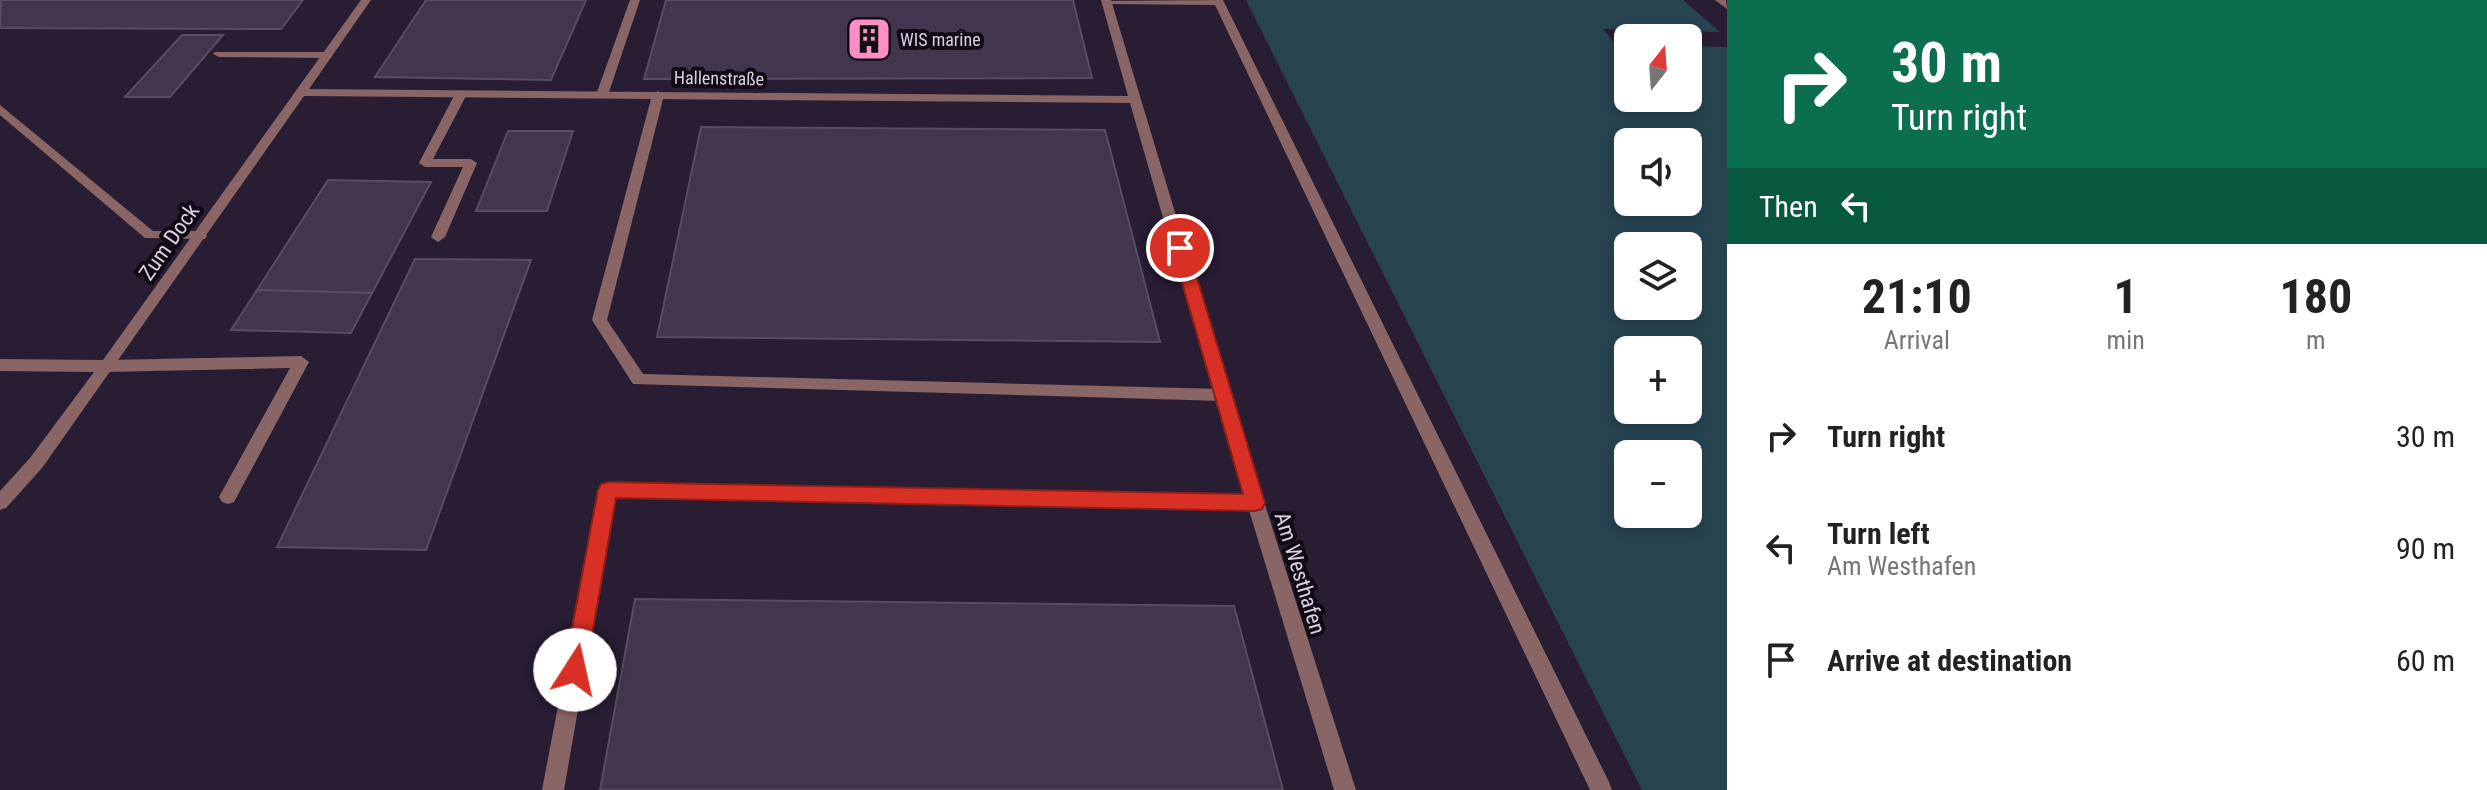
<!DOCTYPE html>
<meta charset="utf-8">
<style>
:root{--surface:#fff;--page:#f6f6f6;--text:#222;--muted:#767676}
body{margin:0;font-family:"Roboto Condensed",sans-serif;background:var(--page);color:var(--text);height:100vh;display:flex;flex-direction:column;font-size:30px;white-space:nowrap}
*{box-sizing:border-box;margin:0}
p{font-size:26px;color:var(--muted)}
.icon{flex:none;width:44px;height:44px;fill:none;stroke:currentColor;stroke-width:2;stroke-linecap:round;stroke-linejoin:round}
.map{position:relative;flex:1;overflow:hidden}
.panel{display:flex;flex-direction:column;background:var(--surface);width:760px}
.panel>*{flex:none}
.top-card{background:#0b6e4f;color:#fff;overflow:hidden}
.needle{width:52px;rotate:17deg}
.buttons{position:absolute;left:1614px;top:24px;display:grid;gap:16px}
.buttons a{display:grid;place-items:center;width:88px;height:88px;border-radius:12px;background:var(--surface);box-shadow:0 4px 12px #0003;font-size:40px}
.pin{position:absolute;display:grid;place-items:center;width:68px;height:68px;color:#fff;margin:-34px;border:4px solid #fff;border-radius:50%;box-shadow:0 2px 8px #0007}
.me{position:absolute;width:88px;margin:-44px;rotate:10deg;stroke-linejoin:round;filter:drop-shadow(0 0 6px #0008)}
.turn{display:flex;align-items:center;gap:28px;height:168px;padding:0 32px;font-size:36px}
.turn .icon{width:104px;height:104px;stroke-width:2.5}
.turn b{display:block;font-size:56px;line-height:68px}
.then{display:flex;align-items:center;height:76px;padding:0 32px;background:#0003;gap:16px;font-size:30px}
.eta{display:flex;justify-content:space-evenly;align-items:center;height:136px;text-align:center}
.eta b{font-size:48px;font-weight:700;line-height:56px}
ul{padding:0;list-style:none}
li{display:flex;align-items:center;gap:24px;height:112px;padding:0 32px}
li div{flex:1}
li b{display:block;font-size:30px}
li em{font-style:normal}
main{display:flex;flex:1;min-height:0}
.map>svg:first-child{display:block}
.water{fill:#274350;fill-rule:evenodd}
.pier{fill:#291d34}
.building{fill:#42364e;stroke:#584b65;stroke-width:2}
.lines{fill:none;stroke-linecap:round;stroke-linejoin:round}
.lane{fill:#896665;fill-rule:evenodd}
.street{fill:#896665;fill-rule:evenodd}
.route{fill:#d93025;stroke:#8d1f18;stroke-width:2}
.labels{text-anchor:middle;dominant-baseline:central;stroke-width:8;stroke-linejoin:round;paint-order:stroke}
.far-poi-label{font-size:18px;fill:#dad2e2;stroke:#0f0a14;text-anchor:start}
.far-street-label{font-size:18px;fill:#dad2e2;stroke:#0f0a14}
.street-label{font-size:22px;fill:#dad2e2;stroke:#0f0a14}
</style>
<main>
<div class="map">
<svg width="1727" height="790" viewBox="0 0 1727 790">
<rect width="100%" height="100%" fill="#291d34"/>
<path class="water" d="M1246,0H1683L1727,38V790H1642ZM1628,38H1688V98H1628ZM1628,142H1688V202H1628ZM1628,246H1688V306H1628ZM1628,350H1688V410H1628ZM1628,454H1688V514H1628Z"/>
<path class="pier" d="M1603,29L1721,32L1727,38V47L1688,46V38H1628V45H1616Z"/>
<g class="building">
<path d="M303,0L281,29L0,28L1,0Z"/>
<path d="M426,0H586L551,80L375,77Z"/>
<path d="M666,0H1073L1092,78L644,79Z"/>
<path d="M182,35H223L170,97H125Z"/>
<path d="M701,127L1105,130L1160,342L657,337Z"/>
<path d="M508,131H573L547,211H476Z"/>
<path d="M328,180L431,182L372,293L257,290Z"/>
<path d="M415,259L531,260L426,550L277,547Z"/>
<path d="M257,290L372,293L351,333L231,330Z"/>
<path d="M635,599L1234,606L1283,790H600Z"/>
</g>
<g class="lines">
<g class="lane">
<path d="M630,0H640L608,95L598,97L596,95Z"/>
<path d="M1223,0L1609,782L1612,790H1590L1215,5L1106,4L1101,1Z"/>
<path d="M215,52H327L333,55L327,58L219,57L213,54Z"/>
<path d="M461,90L467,94L433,159H471L477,163L445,237L438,242L431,237L463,167H425L419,163L455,94Z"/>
<path d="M658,91L664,95L607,320L643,374L1222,389L1228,391L1230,395L1228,399L1222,401L633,384L592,320L652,95Z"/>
<path d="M0,105L153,231H200L205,233L207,236L205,239L145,238L0,115Z"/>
<path d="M301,356L309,362L234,502L228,504L222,502L219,497L290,368L107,372L99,366L107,360Z"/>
<path d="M608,483L1255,496L1261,498L1264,503L1261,508L1255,510L615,497L564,790H542L599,490L602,485Z"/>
</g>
<g class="street">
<path d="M361,0H371L309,89L1128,96L1101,0H1111L1230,395L1356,790H1334L1214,395L1130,103L304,96L42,468L6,508L0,510V491L30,458L94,372L0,371V359L103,360Z"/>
<path d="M1715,0H1726L1727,9Z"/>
</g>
</g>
<path class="route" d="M1180,242L1188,248L1265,503L1262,509L1255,511L616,498L586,670L583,678L575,681L567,678L564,670L598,490L601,484L608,482L1243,494L1172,248Z"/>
<defs>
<g id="building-square" transform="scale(2.3)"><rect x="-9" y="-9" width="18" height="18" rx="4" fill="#fc8fc3" stroke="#0f0a14"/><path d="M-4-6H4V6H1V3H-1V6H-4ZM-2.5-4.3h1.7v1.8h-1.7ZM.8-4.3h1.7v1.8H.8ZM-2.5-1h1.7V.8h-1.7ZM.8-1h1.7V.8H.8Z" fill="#111"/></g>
</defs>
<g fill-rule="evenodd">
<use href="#building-square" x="869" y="39"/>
</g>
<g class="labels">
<g class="far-poi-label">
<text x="900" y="39">WIS marine</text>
</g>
<g class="far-street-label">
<text transform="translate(719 78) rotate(1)">Hallenstraße</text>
</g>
<g class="street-label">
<text transform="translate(169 242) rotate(-55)">Zum Dock</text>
<text transform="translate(1300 573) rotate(73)">Am Westhafen</text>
</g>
</g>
</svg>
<div class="buttons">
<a><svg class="needle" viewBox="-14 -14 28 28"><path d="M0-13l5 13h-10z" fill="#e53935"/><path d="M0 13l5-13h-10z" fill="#767676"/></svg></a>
<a><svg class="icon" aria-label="sound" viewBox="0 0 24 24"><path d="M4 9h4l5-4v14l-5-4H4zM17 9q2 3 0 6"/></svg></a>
<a><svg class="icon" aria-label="layers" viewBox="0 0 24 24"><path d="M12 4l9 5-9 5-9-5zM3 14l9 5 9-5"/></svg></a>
<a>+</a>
<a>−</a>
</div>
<div class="pin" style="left:1180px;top:248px;background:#d93025"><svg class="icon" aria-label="arrive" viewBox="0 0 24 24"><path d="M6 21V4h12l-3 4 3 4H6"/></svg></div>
<svg class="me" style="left:575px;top:670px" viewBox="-20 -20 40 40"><circle r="19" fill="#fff"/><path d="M0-13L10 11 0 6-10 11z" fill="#d93025"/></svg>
</div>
<section class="panel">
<div class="top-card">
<div class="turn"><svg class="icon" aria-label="right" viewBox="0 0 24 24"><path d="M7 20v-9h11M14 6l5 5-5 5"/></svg><div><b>30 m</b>Turn right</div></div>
<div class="then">Then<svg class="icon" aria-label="left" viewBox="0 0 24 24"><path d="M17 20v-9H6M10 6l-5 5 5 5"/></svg></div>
</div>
<div class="eta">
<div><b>21:10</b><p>Arrival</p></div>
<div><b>1</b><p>min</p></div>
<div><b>180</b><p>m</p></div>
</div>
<ul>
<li><svg class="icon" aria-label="right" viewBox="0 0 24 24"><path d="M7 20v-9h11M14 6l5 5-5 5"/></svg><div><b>Turn right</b></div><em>30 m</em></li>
<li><svg class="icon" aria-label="left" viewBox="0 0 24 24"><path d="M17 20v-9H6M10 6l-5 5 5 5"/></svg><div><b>Turn left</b><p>Am Westhafen</p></div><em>90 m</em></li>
<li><svg class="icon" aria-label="arrive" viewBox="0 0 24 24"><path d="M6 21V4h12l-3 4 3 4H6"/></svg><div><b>Arrive at destination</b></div><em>60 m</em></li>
</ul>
</section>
</main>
